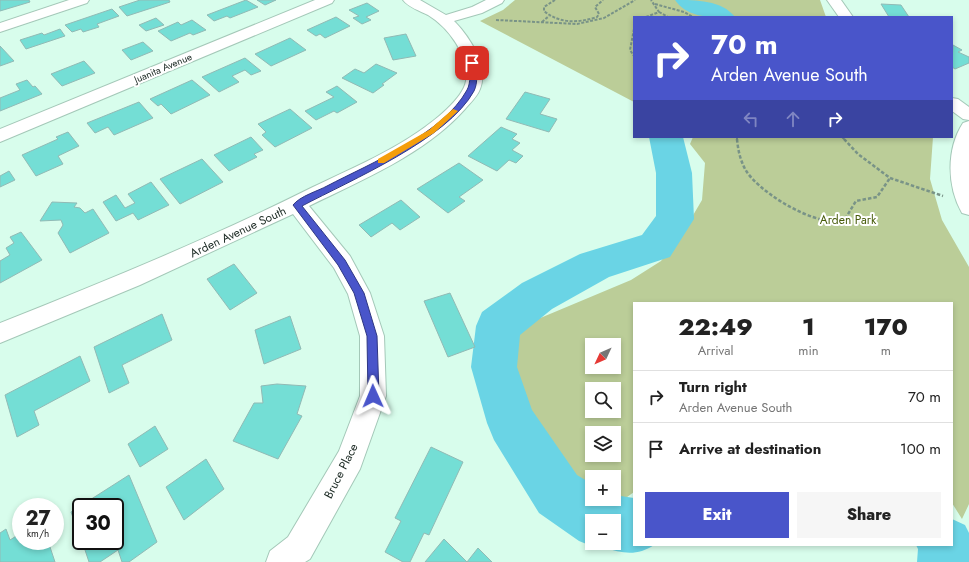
<!DOCTYPE html>
<meta charset="utf-8">
<style>
:root{--surface:#fff;--page:#f6f6f6;--text:#222;--muted:#767676;--line:#e0e0e0;--accent:#4955ca}
body{margin:0;font-family:Jost,sans-serif;background:var(--page);color:var(--text);height:100vh;display:flex;flex-direction:column;font-size:15px;white-space:nowrap}
*{box-sizing:border-box;margin:0}
p{font-size:13px;color:var(--muted)}
.icon{flex:none;width:22px;height:22px;fill:none;stroke:currentColor;stroke-width:2;stroke-linecap:round;stroke-linejoin:round}
.map{position:relative;flex:1;overflow:hidden}
.panel{position:absolute;left:633px;top:302px;width:320px;height:244px;display:flex;flex-direction:column;background:var(--surface);border-radius:0px;box-shadow:0 2px 6px #0003}
.panel>*{flex:none}
.banner{position:absolute;left:633px;top:16px;width:320px;height:122px;border-radius:0px;box-shadow:0 2px 6px #0003;background:#4955ca;color:#fff;overflow:hidden}
.needle{width:26px;rotate:226deg}
.controls{position:absolute;left:585px;top:338px;display:grid;gap:8px}
.controls a{display:grid;place-items:center;width:36px;height:36px;border-radius:0px;background:var(--surface);box-shadow:0 2px 6px #0003;font-size:20px}
.speed{position:absolute;left:12px;top:498px;display:flex;gap:8px;font-size:20px;font-weight:700;text-align:center}
.speed>*{display:grid;place-content:center;width:52px;height:52px;border-radius:50%;background:var(--surface);box-shadow:0 2px 6px #0003;line-height:1}
.speed small{font-size:10px;font-weight:400}
.speed .limit{border:2px solid #111;border-radius:6px;background:#fff;color:#111}
.pin{position:absolute;display:grid;place-items:center;width:34px;height:34px;color:#fff;margin:-17px;border-radius:8px;box-shadow:0 2px 6px #0006}
.me{position:absolute;width:44px;margin:-22px;rotate:359deg;stroke-linejoin:round;filter:drop-shadow(0 0 3px #0008)}
.turn{display:flex;align-items:center;gap:14px;height:84px;padding:0 12px;font-size:18px}
.turn .icon{width:52px;height:52px;stroke-width:2.5}
.turn b{display:block;font-size:28px;line-height:34px}
.lanes{display:flex;align-items:center;height:38px;padding:0 12px;background:#0003;justify-content:center;gap:20px;direction:ltr}
.lanes .off{opacity:.35}
.eta{display:flex;justify-content:space-evenly;align-items:center;height:68px;text-align:center}
.eta b{font-size:24px;font-weight:800;line-height:28px}
.button{display:flex;gap:8px;margin-top:auto;padding:8px 12px}
.button a{flex:1;height:46px;border-radius:0px;background:var(--accent);color:#fff;font-size:16px;font-weight:800;line-height:46px;text-align:center}
.button a+a{background:var(--page);color:var(--text)}
ul{padding:0;list-style:none}
li{display:flex;align-items:center;gap:12px;height:52px;padding:0 12px;border-top:1px solid var(--line)}
li div{flex:1}
li b{display:block;font-size:15px}
li em{font-style:normal}
.map>svg:first-child{display:block}
.green{fill:#bbcd98;fill-rule:evenodd}
.lines{fill:none;stroke-linecap:round;stroke-linejoin:round}
.river{fill:#6ad4e5;fill-rule:evenodd}
.building{fill:#74ded5;stroke:#91bab5}
.minor-casing{stroke:#a4c8b8;stroke-width:2}
.path-far1{stroke:#799387;stroke-width:2;stroke-dasharray:3 1.5;stroke-linecap:butt}
.path{stroke:#799387;stroke-width:2.5;stroke-dasharray:3.5 2;stroke-linecap:butt}
.minor{fill:#fff;fill-rule:evenodd}
.route{fill:#4955ca;stroke:#2f3783}
.slow{fill:#f59e0b}
.labels{text-anchor:middle;dominant-baseline:central;stroke-width:4;stroke-linejoin:round;paint-order:stroke}
.far-street-label{font-size:10px;fill:#202e28;stroke:#fff}
.park-label{font-size:12px;fill:#485c0b;stroke:#fff}
.street-label{font-size:12px;fill:#202e28;stroke:#fff}
</style>
<div class="map">
<svg width="969" height="562" viewBox="0 0 969 562">
<rect width="100%" height="100%" fill="#d8fdec"/>
<g class="green">
<path d="M515,0H820L826,17H634V102L480,21L503,10Z"/>
<path d="M693,137H933L930,179L942,220L969,267V504L962,519L952,503V303H634V492L623,500L614,497V477H592V491L584,489L533,438L512,384L515,342L526,324L631,280L661,261L682,234L702,200L705,163L690,144ZM592,345H614V367H592ZM592,389H614V411H592ZM592,433H614V455H592Z"/>
</g>
<g class="lines">
<g class="river">
<path d="M675,0C696,0 722,0 735,17C715,17 689,20 675,0Z"/>
<path d="M649,137H683L692,173L694,219L670,257L609,277L552,309L520,335L517,367L532,410L577,475L592,484V499H614V495L634,498V545H654C638,556 622,554 604,547L599,549L579,541L539,513L494,440L487,423L471,367L476,326L482,312L522,283L580,254L642,235L656,216V173ZM592,521H614V543H592Z"/>
<path d="M952,519L965,525L969,533V562H917L918,549L916,545H952Z"/>
</g>
</g>
<g class="building">
<path d="M0,0H29L30,2L0,11Z"/>
<path d="M140,0H169L170,2L127,16L119,7Z"/>
<path d="M246,0L258,7L230,18L227,16L214,21L207,15Z"/>
<path d="M257,0H276L265,5Z"/>
<path d="M367,3L379,11L366,17L371,20L362,24L353,18L359,16L349,10Z"/>
<path d="M881,4L901,5L909,17H889Z"/>
<path d="M112,9L119,16L97,24L99,27L83,32L81,29L72,32L65,25Z"/>
<path d="M336,17L350,26L325,38L320,34L316,36L307,30Z"/>
<path d="M156,18L164,25L146,31L139,25Z"/>
<path d="M192,20L206,30L193,35L190,33L171,41L158,31L178,22L181,25Z"/>
<path d="M60,29L65,36L26,49L20,40L42,33L44,35Z"/>
<path d="M406,34L416,56L393,60L384,38Z"/>
<path d="M290,38L306,50L271,66L255,54Z"/>
<path d="M143,42L153,51L131,60L122,50Z"/>
<path d="M953,45L962,50L958,52L969,57V63L955,69L952,67Z"/>
<path d="M0,46L14,61L0,66Z"/>
<path d="M245,58L261,71L251,75L245,70L232,76L239,82L219,92L202,77Z"/>
<path d="M84,61L95,73L62,86L51,74Z"/>
<path d="M376,64L397,73L382,84L384,85L373,93L342,78L355,69L364,73Z"/>
<path d="M27,80L33,87L35,86L42,94L0,111V98L20,90L16,84Z"/>
<path d="M192,80L210,95L171,114L161,104L158,106L150,99Z"/>
<path d="M337,86L357,102L337,113L334,111L316,120L305,111L334,97L326,92Z"/>
<path d="M525,92L550,99L540,114L557,119L549,132L506,119Z"/>
<path d="M139,102L153,118L114,135L108,127L95,133L87,123Z"/>
<path d="M290,109L312,128L275,147L262,135L266,132L258,124Z"/>
<path d="M501,127L517,134L512,139L520,143L512,150L523,156L516,163L509,160L497,171L468,156Z"/>
<path d="M68,132L79,146L58,156L63,164L36,176L22,155L58,139L56,137Z"/>
<path d="M251,137L263,150L254,154L257,157L229,171L214,155Z"/>
<path d="M202,159L223,182L180,204L160,179Z"/>
<path d="M459,163L483,180L459,197L465,201L448,213L417,189Z"/>
<path d="M9,171L15,180L0,187V176Z"/>
<path d="M151,182L169,205L138,220L133,213L116,221L103,202L116,195L125,208L135,203L128,194Z"/>
<path d="M401,200L420,217L400,230L392,223L371,237L359,225Z"/>
<path d="M52,202L77,203L74,207L80,208L85,213L93,209L109,233L70,253L58,233L63,225L61,220L40,221Z"/>
<path d="M21,232L42,260L0,283V261L10,255L6,248L14,243L10,237Z"/>
<path d="M234,264L257,293L230,310L207,279Z"/>
<path d="M450,293L475,347L448,357L424,301Z"/>
<path d="M162,314L172,340L122,365L129,383L109,393L94,347Z"/>
<path d="M290,316L301,349L264,364L255,330Z"/>
<path d="M80,356L90,381L34,411L39,425L17,437L5,395Z"/>
<path d="M277,384L306,386L297,414L302,416L278,459L233,441L254,403H263L261,386Z"/>
<path d="M155,426L168,449L140,467L128,444Z"/>
<path d="M431,447L463,462L429,535L424,533L410,562H403L385,552L401,521L395,518Z"/>
<path d="M206,459L224,489L184,520L166,487Z"/>
<path d="M129,475L157,542L129,562H122L118,550L100,562H89L82,541H115V507H81V539L71,512Z"/>
<path d="M6,529L10,540L21,533V541H48L55,562H0V533Z"/>
<path d="M444,539L467,562L478,548L492,562H425Z"/>
</g>
<g class="lines">
<g class="minor-casing">
<g id="minor">
<path d="M69,0H89L87,3L0,32V23Z"/>
<path d="M315,0H334L332,3L0,142V129Z"/>
<path d="M403,0H420L446,15L472,7L486,0H504L502,3L482,13L454,21C470,37 489,67 480,89C477,97 470,103 465,109C425,154 362,180 309,206L350,256L370,293L384,336L386,396L360,469L310,559L305,562H266L270,551L288,537L339,451L360,396V336L348,294L334,268L293,214L140,285L0,343V323C106,281 211,238 313,187C348,170 386,154 418,132C433,122 463,99 466,81C469,55 449,28 428,15C420,11 408,7 403,0Z"/>
<path d="M827,0H841L853,17H839Z"/>
<path d="M952,98L958,99L969,107V120L963,119L952,111Z"/>
<path d="M969,121V215L962,213C947,187 946,149 963,123Z"/>
</g>
</g>
<g class="path-far1">
<path d="M555,0L544,7V11C560,24 578,23 597,17L599,14L595,7L603,0"/>
<path d="M655,4L684,12L693,17"/>
<path d="M659,12L668,17"/>
<path d="M646,17L659,12L651,0"/>
<path d="M496,20L577,24L604,18L635,0"/>
<path d="M542,22L549,16"/>
<path d="M634,29L630,50L634,56"/>
<path d="M737,137V140"/>
<path d="M842,137L845,140"/>
</g>
<g class="path">
<path d="M737,139C738,150 740,159 745,169C757,190 800,216 824,220C831,221 838,220 845,219L856,201L877,197L890,178"/>
<path d="M844,139L858,154L890,178L943,196"/>
</g>
<use href="#minor" class="minor"/>
</g>
<path class="route" d="M472,61L475,63C477,71 478,83 474,91C448,139 351,180 302,206L345,260L364,293L377,336L379,396L377,399L373,401L370,399L368,396L367,336L354,293L338,265L293,205C300,196 318,191 327,186C371,163 443,134 467,90C471,83 470,71 469,63Z"/>
<path class="slow" d="M453,109L458,111L434,133L384,163H378V159L429,130Z"/>
<g class="labels">
<g class="far-street-label">
<text transform="translate(163 68) rotate(-23)">Juanita Avenue</text>
</g>
<g class="park-label">
<text x="848" y="220">Arden Park</text>
</g>
<g class="street-label">
<text transform="translate(238 232) rotate(-25)">Arden Avenue South</text>
<text transform="translate(341 471) rotate(-63)">Bruce Place</text>
</g>
</g>
</svg>
<div class="controls">
<a><svg class="needle" viewBox="-14 -14 28 28"><path d="M0-13l5 13h-10z" fill="#e53935"/><path d="M0 13l5-13h-10z" fill="#767676"/></svg></a>
<a><svg class="icon" aria-label="search" viewBox="0 0 24 24"><circle cx="10" cy="10" r="6"/><path d="M15 15l6 6"/></svg></a>
<a><svg class="icon" aria-label="layers" viewBox="0 0 24 24"><path d="M12 4l9 5-9 5-9-5zM3 14l9 5 9-5"/></svg></a>
<a>+</a>
<a>−</a>
</div>
<div class="speed"><div>27<small>km/h</small></div><div class="limit">30</div></div>
<div class="pin" style="left:472px;top:63px;background:#d93025"><svg class="icon" aria-label="arrive" viewBox="0 0 24 24"><path d="M6 21V4h12l-3 4 3 4H6"/></svg></div>
<svg class="me" style="left:373px;top:396px" viewBox="-20 -20 40 40"><path d="M0-17L14 15 0 8-14 15z" fill="#4955ca" stroke="#fff" stroke-width="4"/></svg>
<div class="banner">
<div class="turn"><svg class="icon" aria-label="right" viewBox="0 0 24 24"><path d="M7 20v-9h11M14 6l5 5-5 5"/></svg><div><b>70 m</b>Arden Avenue South</div></div>
<div class="lanes"><svg class="icon off" aria-label="left" viewBox="0 0 24 24"><path d="M17 20v-9H6M10 6l-5 5 5 5"/></svg><svg class="icon off" aria-label="ahead" viewBox="0 0 24 24"><path d="M12 20V5M6 11l6-6 6 6"/></svg><svg class="icon" aria-label="right" viewBox="0 0 24 24"><path d="M7 20v-9h11M14 6l5 5-5 5"/></svg></div>
</div>
<section class="panel">
<div class="eta">
<div><b>22:49</b><p>Arrival</p></div>
<div><b>1</b><p>min</p></div>
<div><b>170</b><p>m</p></div>
</div>
<ul>
<li><svg class="icon" aria-label="right" viewBox="0 0 24 24"><path d="M7 20v-9h11M14 6l5 5-5 5"/></svg><div><b>Turn right</b><p>Arden Avenue South</p></div><em>70 m</em></li>
<li><svg class="icon" aria-label="arrive" viewBox="0 0 24 24"><path d="M6 21V4h12l-3 4 3 4H6"/></svg><div><b>Arrive at destination</b></div><em>100 m</em></li>
</ul>
<div class="button"><a>Exit</a><a>Share</a></div>
</section>
</div>
